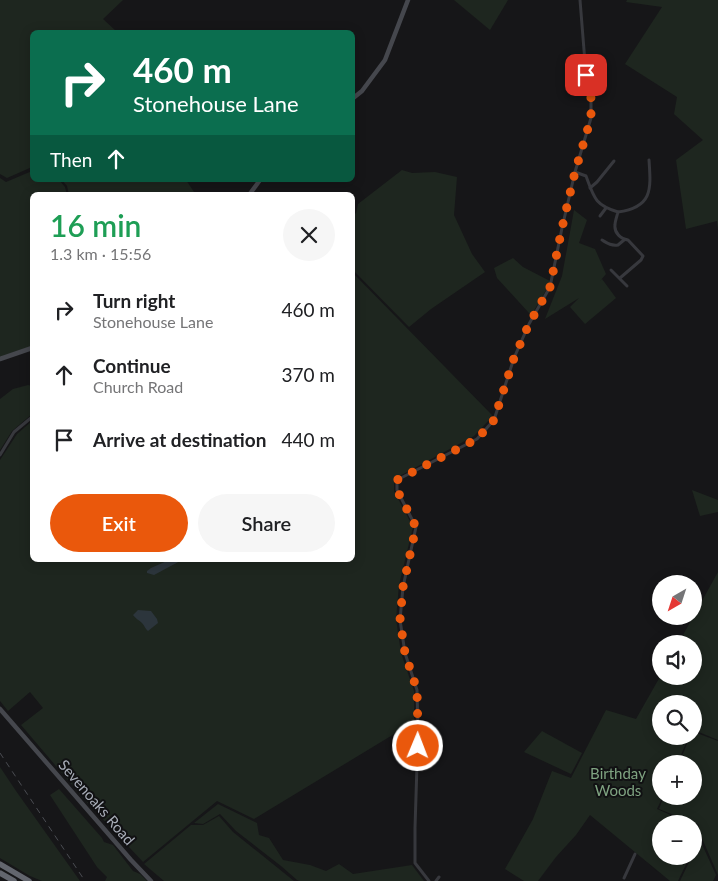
<!DOCTYPE html>
<meta charset="utf-8">
<style>
:root{--surface:#fff;--page:#f6f6f6;--text:#202124;--muted:#757577;--accent:#ea580c}
body{margin:0;font-family:Lato,sans-serif;background:var(--page);color:var(--text);height:100vh;display:flex;flex-direction:column;font-size:19px;white-space:nowrap}
*{box-sizing:border-box;margin:0}
p{font-size:16px;color:var(--muted)}
.icon{flex:none;width:28px;height:28px;fill:none;stroke:currentColor;stroke-width:2;stroke-linecap:round;stroke-linejoin:round}
.map{position:relative;flex:1;overflow:hidden}
.panel{position:absolute;left:30px;top:192px;width:325px;height:370px;display:flex;flex-direction:column;background:var(--surface);border-radius:8px;box-shadow:0 2px 12px #0003}
.panel>*{flex:none}
.guide{position:absolute;left:30px;top:30px;width:325px;height:152px;border-radius:8px;box-shadow:0 2px 12px #0003;background:#0b6e4f;color:#fff;overflow:hidden}
.needle{width:32px;rotate:219deg}
.controls{position:absolute;left:652px;top:575px;display:grid;gap:10px}
.controls a{display:grid;place-items:center;width:50px;height:50px;border-radius:50%;background:var(--surface);box-shadow:0 2px 12px #0003;font-size:25px}
.pin{position:absolute;display:grid;place-items:center;width:42px;height:42px;color:#fff;margin:-21px;border-radius:10px;box-shadow:0 2px 8px #0006}
.me{position:absolute;width:55px;margin:-28px;rotate:1deg;stroke-linejoin:round;filter:drop-shadow(0 0 4px #0008)}
.turn{display:flex;align-items:center;gap:18px;height:105px;padding:0 20px;font-size:22px}
.turn .icon{width:65px;height:65px;stroke-width:2.5}
.turn b{display:block;font-size:35px;line-height:42px}
.then{display:flex;align-items:center;height:48px;padding:0 20px;background:#0003;gap:10px;font-size:19px}
.round{display:grid;place-items:center;flex:none;width:52px;height:52px;border-radius:26px;background:var(--page)}
.head{display:flex;align-items:center;justify-content:space-between;height:85px;padding:0 20px}
h1{font-size:30px;font-weight:600;line-height:38px;color:#1e9e55}
.cta{display:flex;gap:10px;margin-top:auto;padding:10px 20px}
.cta a{flex:1;height:58px;border-radius:30px;background:var(--accent);color:#fff;font-size:20px;font-weight:600;line-height:58px;text-align:center}
.cta a+a{background:var(--page);color:var(--text)}
ul{padding:0;list-style:none}
li{display:flex;align-items:center;gap:15px;height:65px;padding:0 20px}
li div{flex:1}
li b{display:block;font-size:19px}
li em{font-style:normal}
.map>svg:first-child{display:block}
.green{fill:#1e261f}
.water{fill:#2c353c}
.lines{fill:none;stroke-linecap:round;stroke-linejoin:round}
.street{stroke:#37383d;stroke-width:3}
.secondary{stroke:#45474d;stroke-width:4.5}
.highway{stroke:#63666e;stroke-width:5.5}
.rail{stroke:#4a4c52;stroke-width:1;stroke-dasharray:6 5;stroke-linecap:butt}
.route{stroke:#ea580c;stroke-width:9;stroke-dasharray:0 16.2}
.labels{text-anchor:middle;dominant-baseline:central;stroke-width:4;stroke-linejoin:round;paint-order:stroke}
.park-label{font-size:15px;fill:#7fa381;stroke:#111113}
.street-label{font-size:15px;fill:#a8adb8;stroke:#111113}
</style>
<div class="map">
<svg width="718" height="881" viewBox="0 0 718 881">
<rect width="100%" height="100%" fill="#161618"/>
<g class="green">
<path d="M0,0H123L103,19L117,32H32V167L7,178L0,174Z"/>
<path d="M454,0H508L490,30Z"/>
<path d="M627,0H718V230L717,221L686,229L676,160L703,140L674,114L677,97L625,64L662,7L626,2Z"/>
<path d="M402,170L412,173L435,172L457,177L454,215L472,254L485,272L431,309L409,327L352,269L353,216L356,213L358,204Z"/>
<path d="M32,171V180H59L65,187L67,195H32V346L0,357V178L6,182Z"/>
<path d="M62,180H186L196,195H69L67,186Z"/>
<path d="M574,210L587,220L579,243L595,249L606,274L600,281L602,279L616,298L585,324L570,307L579,298L545,319L562,276Z"/>
<path d="M513,258L523,267L550,281L548,287L532,314L529,313L497,278L494,268Z"/>
<path d="M353,273L492,415L490,419L474,436L394,479V491L413,527L399,585L396,619L401,653L414,691V722L254,819L217,801L143,862L84,799L21,725L43,708L30,692L8,711L0,701V460L17,434L32,421V560H352Z"/>
<path d="M28,385L32,386V414L12,431L0,450V399L13,389Z"/>
<path d="M692,490L718,500V512L700,516Z"/>
<path d="M718,572V740L694,730V704H661V736H689L677,764H661V796H663L657,809L691,824H661V856H690L678,881H670L590,815L576,835L556,857L538,881H524L505,869L533,819L552,771L571,778L606,710L636,719L661,675V676H694V644H678Z"/>
<path d="M542,731L582,753L571,774L524,752Z"/>
<path d="M694,732L718,741V875L701,836L694,849V825L698,827L699,825L659,809L664,796H694V764H679L690,736H694Z"/>
<path d="M0,767L16,791L80,881H42L30,876L0,858Z"/>
<path d="M59,789L102,838L104,842L113,845L133,871L140,874L147,881H105L107,877L97,867L50,795Z"/>
<path d="M218,804L257,823L259,835L269,838L283,860L310,865L326,871L339,864L353,874L412,865L424,881H300L297,880L281,866L236,831L220,814L203,824L194,823Z"/>
<path d="M219,816L233,832L294,881H164L144,864L191,825H203Z"/>
<path d="M700,840L716,875L713,881H680L692,856H694V852Z"/>
</g>
<g class="water">
<path d="M169,560H182L154,575L147,573V571L151,568Z"/>
<path d="M138,610L151,611L157,619L158,623L148,631C145,629 145,626 142,623C139,620 136,619 133,615Z"/>
</g>
<g class="lines">
<g class="street">
<path d="M575,172L586,176C594,198 595,205 618,212C617,216 615,221 615,225C614,233 621,239 628,240L643,256L641,260L620,278"/>
<path d="M590,188L597,182L614,161"/>
<path d="M618,212C653,207 651,189 649,160"/>
<path d="M600,216L606,208"/>
<path d="M602,240C607,243 611,246 618,245L624,240"/>
<path d="M611,270L627,286"/>
<path d="M0,455L14,432L32,417"/>
<path d="M624,878L635,854"/>
<path d="M429,881L415,863V828L418,733L417,690L405,653L400,620L403,587L416,527L397,490V480L477,439L494,420L514,358L529,324L550,287L562,228L575,172L591,118V98L586,75L580,0"/>
<path d="M436,881L439,877"/>
</g>
<g class="secondary">
<path d="M352,99L362,91L385,60L408,0"/>
<path d="M249,195L260,180"/>
<path d="M0,359L32,348"/>
<path d="M0,709L131,860L151,881"/>
</g>
<g class="highway">
<path d="M0,864L29,881"/>
<path d="M0,873L14,881"/>
</g>
<path class="rail" d="M0,753L85,881"/>
</g>
<g class="lines">
<path class="route" d="M418,746V733L417,690L405,653L400,620L403,587L416,527L397,490V480L477,439L494,420L514,358L529,324L550,287L562,228L575,172L591,118V98L586,75"/>
</g>
<g class="labels">
<g class="park-label">
<text x="618" y="773">Birthday<tspan x="618" dy="17">Woods</tspan></text>
</g>
<g class="street-label">
<text transform="translate(97 802) rotate(49)">Sevenoaks Road</text>
</g>
</g>
</svg>
<div class="controls">
<a><svg class="needle" viewBox="-14 -14 28 28"><path d="M0-13l5 13h-10z" fill="#e53935"/><path d="M0 13l5-13h-10z" fill="#757577"/></svg></a>
<a><svg class="icon" aria-label="sound" viewBox="0 0 24 24"><path d="M4 9h4l5-4v14l-5-4H4zM17 9q2 3 0 6"/></svg></a>
<a><svg class="icon" aria-label="search" viewBox="0 0 24 24"><circle cx="10" cy="10" r="6"/><path d="M15 15l6 6"/></svg></a>
<a>+</a>
<a>−</a>
</div>
<div class="pin" style="left:586px;top:75px;background:#d93025"><svg class="icon" aria-label="arrive" viewBox="0 0 24 24"><path d="M6 21V4h12l-3 4 3 4H6"/></svg></div>
<svg class="me" style="left:418px;top:746px" viewBox="-20 -20 40 40"><circle r="17" fill="#ea580c" stroke="#fff" stroke-width="3"/><path d="M0-11L8 9 0 5-8 9z" fill="#fff"/></svg>
<div class="guide">
<div class="turn"><svg class="icon" aria-label="right" viewBox="0 0 24 24"><path d="M7 20v-9h11M14 6l5 5-5 5"/></svg><div><b>460 m</b>Stonehouse Lane</div></div>
<div class="then">Then<svg class="icon" aria-label="ahead" viewBox="0 0 24 24"><path d="M12 20V5M6 11l6-6 6 6"/></svg></div>
</div>
<section class="panel">
<div class="head"><div><h1>16 min</h1><p>1.3 km · 15:56</p></div><a class="round"><svg class="icon" aria-label="close" viewBox="0 0 24 24"><path d="M6 6l12 12M18 6L6 18"/></svg></a></div>
<ul>
<li><svg class="icon" aria-label="right" viewBox="0 0 24 24"><path d="M7 20v-9h11M14 6l5 5-5 5"/></svg><div><b>Turn right</b><p>Stonehouse Lane</p></div><em>460 m</em></li>
<li><svg class="icon" aria-label="ahead" viewBox="0 0 24 24"><path d="M12 20V5M6 11l6-6 6 6"/></svg><div><b>Continue</b><p>Church Road</p></div><em>370 m</em></li>
<li><svg class="icon" aria-label="arrive" viewBox="0 0 24 24"><path d="M6 21V4h12l-3 4 3 4H6"/></svg><div><b>Arrive at destination</b></div><em>440 m</em></li>
</ul>
<div class="cta"><a>Exit</a><a>Share</a></div>
</section>
</div>
